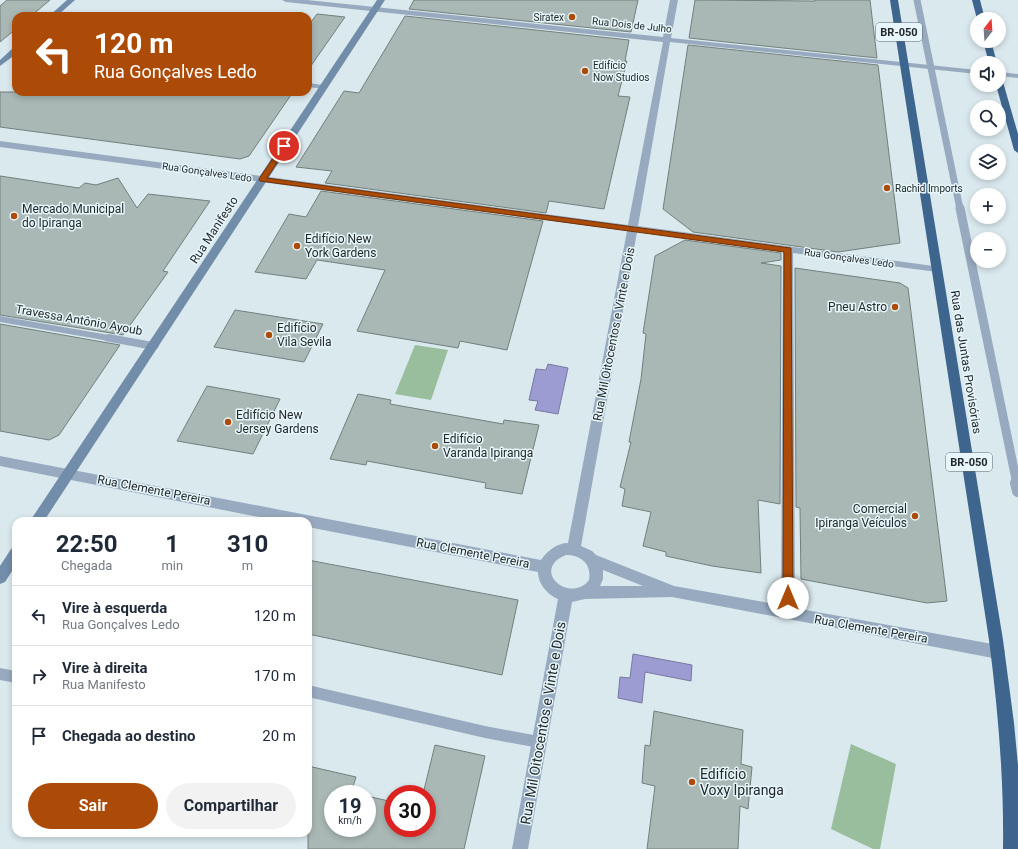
<!DOCTYPE html>
<html lang="pt">
<meta charset="utf-8">
<style>
:root{--surface:#fff;--page:#f2f2f3;--text:#1f2937;--muted:#747a83;--line:#e0e1e3;--accent:#ac4b08}
body{margin:0;font-family:Roboto,sans-serif;background:var(--page);color:var(--text);height:100vh;display:flex;flex-direction:column;font-size:15px;white-space:nowrap}
*{box-sizing:border-box;margin:0}
p{font-size:13px;color:var(--muted)}
.icon{flex:none;width:22px;height:22px;fill:none;stroke:currentColor;stroke-width:2;stroke-linecap:round;stroke-linejoin:round}
.map{position:relative;flex:1;overflow:hidden}
.side{position:absolute;left:12px;top:517px;width:300px;height:320px;display:flex;flex-direction:column;background:var(--surface);border-radius:12px;box-shadow:0 2px 6px #0003}
.side>*{flex:none}
.top-card{position:absolute;left:12px;top:12px;width:300px;height:84px;border-radius:12px;box-shadow:0 2px 6px #0003;background:#ac4b08;color:#fff;overflow:hidden}
.needle{width:26px;rotate:17deg}
.tools{position:absolute;left:970px;top:12px;display:grid;gap:8px}
.tools a{display:grid;place-items:center;width:36px;height:36px;border-radius:50%;background:var(--surface);box-shadow:0 2px 6px #0003;font-size:20px}
.speed{position:absolute;left:324px;top:785px;display:flex;gap:8px;font-size:20px;font-weight:700;text-align:center}
.speed>*{display:grid;place-content:center;width:52px;height:52px;border-radius:50%;background:var(--surface);box-shadow:0 2px 6px #0003;line-height:1}
.speed small{font-size:10px;font-weight:400}
.speed .limit{border:6px solid #d22;background:#fff;color:#111}
.pin{position:absolute;display:grid;place-items:center;width:34px;height:34px;color:#fff;margin:-17px;border:2px solid #fff;border-radius:50%;box-shadow:0 1px 4px #0007}
.me{position:absolute;width:44px;margin:-22px;rotate:0deg;stroke-linejoin:round;filter:drop-shadow(0 0 3px #0008)}
.turn{display:flex;align-items:center;gap:14px;height:84px;padding:0 16px;font-size:18px}
.turn .icon{width:52px;height:52px;stroke-width:2.5}
.turn b{display:block;font-size:28px;line-height:34px}
.eta{display:flex;justify-content:space-evenly;align-items:center;height:68px;text-align:center}
.eta b{font-size:24px;font-weight:700;line-height:28px}
.cta{display:flex;gap:8px;margin-top:auto;padding:8px 16px}
.cta a{flex:1;height:46px;border-radius:24px;background:var(--accent);color:#fff;font-size:16px;font-weight:700;line-height:46px;text-align:center}
.cta a+a{background:var(--page);color:var(--text)}
ul{padding:0;list-style:none}
li{display:flex;align-items:center;gap:12px;height:60px;padding:0 16px;border-top:1px solid var(--line)}
li div{flex:1}
li b{display:block;font-size:15px}
li em{font-style:normal}
.map>svg:first-child{display:block}
.green{fill:#99be9e}
.water{fill:#9c9bd2;stroke:#7879a0}
.building{fill:#a9b8b5;stroke:#72807d}
.lines{fill:none;stroke-linecap:round;stroke-linejoin:round}
.lane{fill:#98aabf;fill-rule:evenodd}
.street{fill:#98aabf;fill-rule:evenodd}
.secondary{fill:#728daa;fill-rule:evenodd}
.highway{fill:#3e658e;fill-rule:evenodd}
.lane-bridge-far2{stroke:#98aabf;stroke-width:7}
.lane-bridge-far1{stroke:#98aabf;stroke-width:9}
.lane-bridge{stroke:#98aabf;stroke-width:12}
.route{fill:#ac4b08;stroke:#703105}
.poi-dot{fill:#ac4b08;stroke:#e7f6fb;stroke-width:1.5}
.labels{text-anchor:middle;dominant-baseline:central;stroke-width:3;stroke-linejoin:round;paint-order:stroke}
.far-poi-label{font-size:10px;fill:#23292a;stroke:#e7f6fb;text-anchor:start}
.far-street-label{font-size:10px;fill:#23292a;stroke:#e7f6fb}
.shield{fill:#e7f6fb;stroke:#5e6669;stroke-width:1}
.shield-label{font-size:11px;font-weight:bold;fill:#23292a}
.poi-label{font-size:12px;fill:#23292a;stroke:#e7f6fb;text-anchor:start}
.street-label{font-size:12px;fill:#23292a;stroke:#e7f6fb}
.near-street-label{font-size:14px;fill:#23292a;stroke:#e7f6fb}
.near-poi-label{font-size:14px;fill:#23292a;stroke:#e7f6fb;text-anchor:start}
</style>
<div class="map">
<svg width="1018" height="849" viewBox="0 0 1018 849">
<rect width="100%" height="100%" fill="#dae9ee"/>
<g class="green">
<path d="M415,345L448,350L431,400L395,394Z"/>
<path d="M851,744L896,764L880,849H873L831,829Z"/>
</g>
<g class="water">
<path d="M548,364L568,368L558,414L535,410L538,401L529,400L536,369L546,370Z"/>
<path d="M633,654L692,665L691,681L645,672L642,703L618,698L620,677L630,678Z"/>
</g>
<g class="building">
<path d="M7,0H50L31,16H16V29L0,42V6Z"/>
<path d="M414,0H638L631,32L409,9Z"/>
<path d="M695,0L815,1V0H870L877,58L689,38Z"/>
<path d="M317,14L345,17L308,70V26Z"/>
<path d="M405,16L629,40L625,61H627L618,96L630,97L604,209L549,201L546,213L325,183L332,171L296,167L344,91L359,93Z"/>
<path d="M688,45L878,65L900,243L838,252L693,232L663,209Z"/>
<path d="M0,92H293L249,156L240,159L0,127Z"/>
<path d="M0,176L79,188L85,183L96,185L118,178L137,208L148,194L210,201L163,271L168,272L123,335L0,315Z"/>
<path d="M321,191L543,221L507,350L460,341L458,348L357,331L385,270L317,260L306,279L255,272L289,214L306,217Z"/>
<path d="M685,240L781,253V260L761,263L781,266L780,504L758,500L761,573L712,566L666,556V552L643,546L651,512L622,506L625,489L620,487L631,442H629L641,379L646,334L643,333L655,256Z"/>
<path d="M795,268L900,283L908,288L947,601L927,603L801,579L800,508L796,507Z"/>
<path d="M235,310L323,324L304,362L214,347Z"/>
<path d="M0,324L120,345L59,435L49,440L0,431Z"/>
<path d="M207,386L280,399L253,454L177,441Z"/>
<path d="M358,394L391,400L390,404L503,424L504,420L539,425L522,494L485,488L486,483L367,461L366,465L330,459Z"/>
<path d="M308,560L518,600L502,675L308,634Z"/>
<path d="M654,711L743,730L741,764L752,767L748,809L740,806L738,849H647L655,786L642,783L645,745L650,746Z"/>
<path d="M435,745L485,756L464,849H308V766L356,777L351,793L356,794H333V828H367V796L393,802V828H427V794H423Z"/>
</g>
<g class="lines">
<g class="lane">
<path d="M0,316L109,335L114,338L109,341L0,322Z"/>
<path d="M0,668L16,671V683L0,680Z"/>
<path d="M308,685L485,726L539,736L544,737L545,742L544,747L539,748L485,738L308,697Z"/>
</g>
<g class="street">
<path d="M282,0H307L663,37L670,0H678L671,38L977,70V74L670,42L638,226L941,267L942,269L941,271L937,272L793,253L795,608L998,645L1003,647L1005,652L1003,657L998,659L672,597L585,599L572,602L528,849H512L558,599C548,595 538,584 538,572L308,527V521H279L0,466V456L541,560C547,551 557,543 568,543L627,231L0,147V141L628,225L663,42L286,2ZM637,232L783,252L781,605L674,586L596,555L592,551L581,546ZM566,555C581,555 592,564 589,580C573,601 540,579 555,562C557,559 562,557 566,555ZM603,570L643,586H600L603,579Z"/>
<path d="M999,72L1018,74V78L999,76Z"/>
<path d="M308,83L324,85L328,87L324,89L308,87Z"/>
<path d="M109,334L153,342L157,343L159,346L157,349L153,350L105,341L103,338L105,335Z"/>
</g>
<g class="secondary">
<path d="M67,0H75L57,16H49Z"/>
<path d="M377,0H385L44,521H30Z"/>
<path d="M13,48H16V54L0,66V60Z"/>
<path d="M16,547V565L5,582L0,584V566L11,549Z"/>
</g>
<g class="highway">
<path d="M890,0H898L1003,640L1014,723L1018,765V849H1003C1004,779 998,710 989,640Z"/>
<path d="M972,0H980L985,19H977Z"/>
<path d="M983,41H991L997,63H989Z"/>
<path d="M999,80L1003,82L1018,134V153L1014,150L996,85H999Z"/>
</g>
<path class="lane-bridge-far2" d="M917,0L960,209"/>
<path class="lane-bridge-far1" d="M960,208L1017,484"/>
<path class="lane-bridge" d="M1016,483L1018,491"/>
</g>
<path class="route" d="M282,145L288,146L267,178L791,248L793,598L792,601L788,603L784,601L783,598L784,252L260,181L259,179Z"/>
<g class="poi-dot">
<circle cx="572" cy="17" r="4"/>
<circle cx="585" cy="71" r="4"/>
<circle cx="887" cy="188" r="4"/>
<circle cx="14" cy="216" r="4"/>
<circle cx="297" cy="246" r="4"/>
<circle cx="895" cy="307" r="4"/>
<circle cx="269" cy="335" r="4"/>
<circle cx="228" cy="422" r="4"/>
<circle cx="435" cy="446" r="4"/>
<circle cx="915" cy="516" r="4"/>
<circle cx="692" cy="782" r="4"/>
</g>
<g class="labels">
<g class="far-poi-label">
<text x="564" y="17" text-anchor="end">Siratex</text>
<text x="593" y="65">Edifício<tspan x="593" dy="12">Now Studios</tspan></text>
<text x="895" y="188">Rachid Imports</text>
</g>
<g class="far-street-label">
<text transform="translate(632 25) rotate(6)">Rua Dois de Julho</text>
<text transform="translate(207 172) rotate(8)">Rua Gonçalves Ledo</text>
<text transform="translate(849 258) rotate(8)">Rua Gonçalves Ledo</text>
</g>
<g class="shield">
<rect x="876" y="23" width="46" height="18" rx="3"/>
<rect x="946" y="453" width="46" height="18" rx="3"/>
</g>
<g class="shield-label">
<text x="899" y="32">BR-050</text>
<text x="969" y="462">BR-050</text>
</g>
<g class="poi-label">
<text x="22" y="209">Mercado Municipal<tspan x="22" dy="14">do Ipiranga</tspan></text>
<text x="305" y="239">Edifício New<tspan x="305" dy="14">York Gardens</tspan></text>
<text x="887" y="307" text-anchor="end">Pneu Astro</text>
<text x="277" y="328">Edifício<tspan x="277" dy="14">Vila Sevila</tspan></text>
<text x="236" y="415">Edifício New<tspan x="236" dy="14">Jersey Gardens</tspan></text>
<text x="443" y="439">Edifício<tspan x="443" dy="14">Varanda Ipiranga</tspan></text>
<text x="907" y="509" text-anchor="end">Comercial<tspan x="907" dy="14">Ipiranga Veículos</tspan></text>
</g>
<g class="street-label">
<text transform="translate(214 230) rotate(-57)">Rua Manifesto</text>
<text transform="translate(79 320) rotate(10)">Travessa Antônio Ayoub</text>
<text transform="translate(614 334) rotate(-79)">Rua Mil Oitocentos e Vinte e Dois</text>
<text transform="translate(966 362) rotate(81)">Rua das Juntas Provisórias</text>
<text transform="translate(154 490) rotate(11)">Rua Clemente Pereira</text>
<text transform="translate(473 553) rotate(11)">Rua Clemente Pereira</text>
<text transform="translate(871 629) rotate(10)">Rua Clemente Pereira</text>
</g>
<g class="near-street-label">
<text transform="translate(543 723) rotate(-80)">Rua Mil Oitocentos e Vinte e Dois</text>
</g>
<g class="near-poi-label">
<text x="700" y="774">Edifício<tspan x="700" dy="16">Voxy Ipiranga</tspan></text>
</g>
</g>
</svg>
<div class="tools">
<a><svg class="needle" viewBox="-14 -14 28 28"><path d="M0-13l5 13h-10z" fill="#e53935"/><path d="M0 13l5-13h-10z" fill="#747a83"/></svg></a>
<a><svg class="icon" aria-label="sound" viewBox="0 0 24 24"><path d="M4 9h4l5-4v14l-5-4H4zM17 9q2 3 0 6"/></svg></a>
<a><svg class="icon" aria-label="search" viewBox="0 0 24 24"><circle cx="10" cy="10" r="6"/><path d="M15 15l6 6"/></svg></a>
<a><svg class="icon" aria-label="layers" viewBox="0 0 24 24"><path d="M12 4l9 5-9 5-9-5zM3 14l9 5 9-5"/></svg></a>
<a>+</a>
<a>−</a>
</div>
<div class="speed"><div>19<small>km/h</small></div><div class="limit">30</div></div>
<div class="pin" style="left:284px;top:146px;background:#d93025"><svg class="icon" aria-label="arrive" viewBox="0 0 24 24"><path d="M6 21V4h12l-3 4 3 4H6"/></svg></div>
<svg class="me" style="left:788px;top:598px" viewBox="-20 -20 40 40"><circle r="19" fill="#fff"/><path d="M0-13L10 11 0 6-10 11z" fill="#ac4b08"/></svg>
<div class="top-card">
<div class="turn"><svg class="icon" aria-label="left" viewBox="0 0 24 24"><path d="M17 20v-9H6M10 6l-5 5 5 5"/></svg><div><b>120 m</b>Rua Gonçalves Ledo</div></div>
</div>
<section class="side">
<div class="eta">
<div><b>22:50</b><p>Chegada</p></div>
<div><b>1</b><p>min</p></div>
<div><b>310</b><p>m</p></div>
</div>
<ul>
<li><svg class="icon" aria-label="left" viewBox="0 0 24 24"><path d="M17 20v-9H6M10 6l-5 5 5 5"/></svg><div><b>Vire à esquerda</b><p>Rua Gonçalves Ledo</p></div><em>120 m</em></li>
<li><svg class="icon" aria-label="right" viewBox="0 0 24 24"><path d="M7 20v-9h11M14 6l5 5-5 5"/></svg><div><b>Vire à direita</b><p>Rua Manifesto</p></div><em>170 m</em></li>
<li><svg class="icon" aria-label="arrive" viewBox="0 0 24 24"><path d="M6 21V4h12l-3 4 3 4H6"/></svg><div><b>Chegada ao destino</b></div><em>20 m</em></li>
</ul>
<div class="cta"><a>Sair</a><a>Compartilhar</a></div>
</section>
</div>
